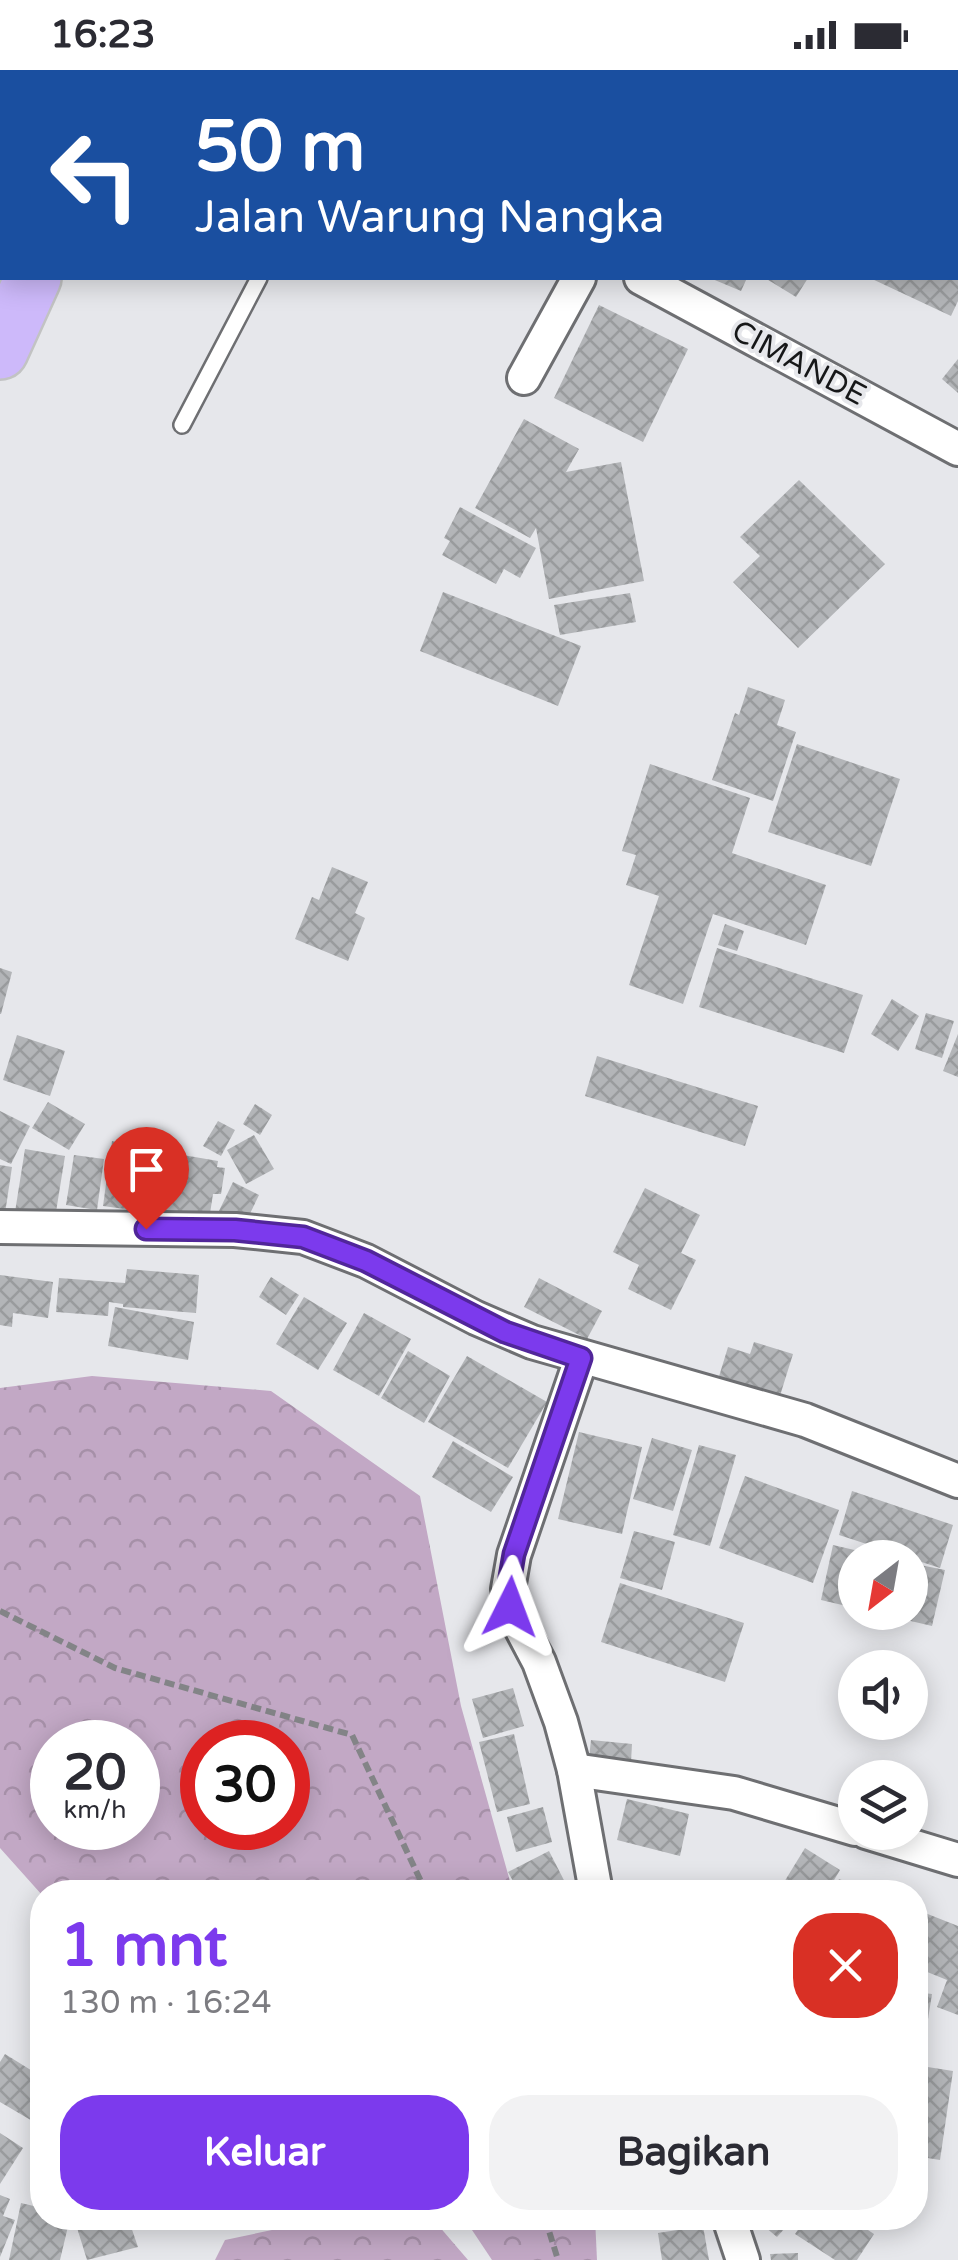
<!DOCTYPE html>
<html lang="id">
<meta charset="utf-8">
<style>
:root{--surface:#fff;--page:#f2f2f3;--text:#2b2b33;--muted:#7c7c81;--accent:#7c3aed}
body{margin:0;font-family:"Varela Round",sans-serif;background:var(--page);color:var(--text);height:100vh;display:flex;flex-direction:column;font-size:38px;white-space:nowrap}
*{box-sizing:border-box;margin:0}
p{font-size:32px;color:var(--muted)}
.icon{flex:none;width:55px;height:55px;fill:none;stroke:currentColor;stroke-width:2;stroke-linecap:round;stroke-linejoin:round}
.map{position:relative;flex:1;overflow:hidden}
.details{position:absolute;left:30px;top:1810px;width:898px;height:350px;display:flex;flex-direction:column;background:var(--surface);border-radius:40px;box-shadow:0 5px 25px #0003}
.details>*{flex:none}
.hud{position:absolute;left:0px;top:0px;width:960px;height:210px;box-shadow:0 5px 25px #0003;background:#1a4fa0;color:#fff;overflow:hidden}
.needle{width:65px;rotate:211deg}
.fabs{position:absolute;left:838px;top:1470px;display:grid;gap:20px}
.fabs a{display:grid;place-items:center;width:90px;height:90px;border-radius:50%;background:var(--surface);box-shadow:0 5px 25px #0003;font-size:50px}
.speed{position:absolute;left:30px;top:1650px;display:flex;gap:20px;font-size:50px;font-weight:700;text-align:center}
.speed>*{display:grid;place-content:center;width:130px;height:130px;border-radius:50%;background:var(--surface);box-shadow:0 5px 25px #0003;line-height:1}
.speed small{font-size:25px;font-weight:400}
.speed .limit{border:15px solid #d22;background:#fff;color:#111}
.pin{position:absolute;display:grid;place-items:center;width:85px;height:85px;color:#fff;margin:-102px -42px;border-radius:50% 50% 50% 0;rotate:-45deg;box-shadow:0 0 10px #0007}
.pin .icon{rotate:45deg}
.me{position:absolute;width:110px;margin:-55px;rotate:3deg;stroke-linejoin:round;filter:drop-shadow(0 0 8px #0008)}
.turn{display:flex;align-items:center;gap:35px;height:210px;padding:0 30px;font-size:45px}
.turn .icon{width:130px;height:130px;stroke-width:2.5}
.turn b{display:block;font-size:70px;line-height:85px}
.round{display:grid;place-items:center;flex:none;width:105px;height:105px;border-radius:40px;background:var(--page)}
.head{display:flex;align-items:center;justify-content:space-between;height:170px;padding:0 30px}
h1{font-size:60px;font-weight:800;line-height:75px;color:var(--accent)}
.action{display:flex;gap:20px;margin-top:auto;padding:20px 30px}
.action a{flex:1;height:115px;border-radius:40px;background:var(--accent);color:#fff;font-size:40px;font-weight:800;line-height:115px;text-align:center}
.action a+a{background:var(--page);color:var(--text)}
.status{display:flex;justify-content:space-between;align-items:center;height:70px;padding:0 50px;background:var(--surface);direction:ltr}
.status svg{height:28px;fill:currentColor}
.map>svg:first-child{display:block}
.forest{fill:url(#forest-crowns);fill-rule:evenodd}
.building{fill:url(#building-cross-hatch)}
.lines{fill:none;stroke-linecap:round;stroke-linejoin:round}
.lane-casing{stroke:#6e6f72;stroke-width:20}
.street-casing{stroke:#6e6f72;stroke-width:38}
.highway-casing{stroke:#c2c3c3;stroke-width:60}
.path{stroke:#838487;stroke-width:6;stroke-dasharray:10 5;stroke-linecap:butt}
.lane{stroke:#fff;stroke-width:15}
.street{stroke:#fff;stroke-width:32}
.highway{stroke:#cdb9fa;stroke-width:55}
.route-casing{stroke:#51269a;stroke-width:25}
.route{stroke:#7c3aed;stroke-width:18}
.labels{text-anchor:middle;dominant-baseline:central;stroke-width:8;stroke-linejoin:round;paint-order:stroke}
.street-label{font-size:30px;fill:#161718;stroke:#e6e7eb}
</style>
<div class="status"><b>16:23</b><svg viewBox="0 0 49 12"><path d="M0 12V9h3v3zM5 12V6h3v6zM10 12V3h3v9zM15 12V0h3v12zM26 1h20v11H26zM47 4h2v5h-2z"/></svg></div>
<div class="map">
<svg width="958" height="2190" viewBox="0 0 958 2190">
<defs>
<pattern id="forest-crowns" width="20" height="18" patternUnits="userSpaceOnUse" patternTransform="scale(2.5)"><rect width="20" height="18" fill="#c2a8c5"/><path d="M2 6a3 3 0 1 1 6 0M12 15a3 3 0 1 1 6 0" fill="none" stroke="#a690a8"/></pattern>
<pattern id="building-cross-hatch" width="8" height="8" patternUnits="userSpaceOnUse" patternTransform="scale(2.5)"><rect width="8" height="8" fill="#b3b5b8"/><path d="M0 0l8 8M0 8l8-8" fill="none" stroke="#999b9d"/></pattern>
</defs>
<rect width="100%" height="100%" fill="#e6e7eb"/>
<g class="forest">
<path d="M92,1306L271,1321L420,1426L461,1636L513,1822H42V1825L0,1778V1318ZM52,1672H138V1758H52ZM202,1672H288V1758H202Z"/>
<path d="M329,2148H432L468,2190H215L225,2170Z"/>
<path d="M464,2148H595L597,2190H492Z"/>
</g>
<g class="building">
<path d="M710,208H747L741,221Z"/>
<path d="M765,208H808L796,227Z"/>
<path d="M870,208H958V231L951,246Z"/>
<path d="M599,235L688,279L643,372L554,328Z"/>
<path d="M958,289V323L942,309Z"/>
<path d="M524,349L579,379L566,402L621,392L644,511L549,529L536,458L530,468L475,438Z"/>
<path d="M799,410L885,494L798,578L733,512L760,486L740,467Z"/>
<path d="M460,437L536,478L520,508L504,499L496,514L442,485L450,471L444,468Z"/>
<path d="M443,522L581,576L558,636L420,581Z"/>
<path d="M630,523L636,552L560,565L554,535Z"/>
<path d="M748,617L785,630L777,655L796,662L773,731L712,710L735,643L739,645Z"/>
<path d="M797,674L900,709L871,796L768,762Z"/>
<path d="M650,694L750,728L732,783L826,815L806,875L713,844L683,934L629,915L659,826L626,815L636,785L622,781Z"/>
<path d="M332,797L368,812L355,843L365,848L348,891L295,869L312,827L319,830Z"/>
<path d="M725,854L744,861L737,881L718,875Z"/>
<path d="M717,878L863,925L844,983L699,937Z"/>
<path d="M0,898L12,902L1,944H0Z"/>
<path d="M892,929L919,946L898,981L871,964Z"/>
<path d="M926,943L954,951L942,988L915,979Z"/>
<path d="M958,964V1007L943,1001Z"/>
<path d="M17,965L65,981L50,1026L3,1010Z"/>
<path d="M597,986L758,1036L745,1076L585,1026Z"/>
<path d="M48,1032L85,1054L69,1080L32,1058Z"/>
<path d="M255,1034L272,1045L260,1065L243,1054Z"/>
<path d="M0,1041L30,1056L11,1094L0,1089Z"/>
<path d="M218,1051L235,1060L221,1086L203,1076Z"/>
<path d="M254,1065L274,1099L246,1114L227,1080Z"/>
<path d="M112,1071L148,1076L139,1141L103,1136Z"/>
<path d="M25,1079L65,1086L55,1148L15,1142Z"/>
<path d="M154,1080L218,1091L217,1097L225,1098L221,1124H213L209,1150L145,1140Z"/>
<path d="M74,1085L104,1089L97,1140L66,1135Z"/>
<path d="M0,1095L12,1097L4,1150L0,1149Z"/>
<path d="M233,1112L259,1125L244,1156L218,1143Z"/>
<path d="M645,1118L700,1145L681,1183L696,1190L671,1240L628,1219L639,1195L613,1182Z"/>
<path d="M127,1199L199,1205L196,1243L123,1237V1234L109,1232L108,1246L56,1242L59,1208L125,1213Z"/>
<path d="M0,1205L53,1212L48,1248L13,1243L12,1257L0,1255Z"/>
<path d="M271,1207L299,1225L286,1245L259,1227Z"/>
<path d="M539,1208L602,1241L587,1269L524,1237Z"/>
<path d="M304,1227L347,1253L318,1300L276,1274Z"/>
<path d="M115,1237L194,1252L188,1290L108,1276Z"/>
<path d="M364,1243L411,1269L379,1326L333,1300Z"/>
<path d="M754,1272L793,1284L778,1332L717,1313L728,1277L750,1284Z"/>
<path d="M408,1281L450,1306L424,1353L381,1328Z"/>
<path d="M467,1286L547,1332L508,1398L428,1352Z"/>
<path d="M579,1362L642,1377L622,1464L558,1449Z"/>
<path d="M652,1368L692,1380L673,1441L633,1429Z"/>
<path d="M453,1371L513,1407L491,1442L432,1407Z"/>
<path d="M699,1375L736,1385L710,1476L673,1465Z"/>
<path d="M745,1406L839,1440L813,1513L719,1478Z"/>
<path d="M852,1421L953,1455L940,1498L839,1465Z"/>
<path d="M634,1461L675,1472L662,1520L620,1508Z"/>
<path d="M833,1475L880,1486L855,1488V1538L821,1530Z"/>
<path d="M910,1493L945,1500L932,1556L881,1544L910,1542Z"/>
<path d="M620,1513L744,1553L725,1612L601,1572Z"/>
<path d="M513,1618L524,1656L483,1668L472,1629Z"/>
<path d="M514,1664L530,1734L497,1742L479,1672Z"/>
<path d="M591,1670L632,1674L631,1692L589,1688Z"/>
<path d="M627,1729L689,1744L680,1786L617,1770Z"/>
<path d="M543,1737L552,1772L516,1782L507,1747Z"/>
<path d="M805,1778L840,1800L827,1822H778Z"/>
<path d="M549,1781L570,1822H519L508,1802Z"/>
<path d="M839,1809L873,1822H833Z"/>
<path d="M915,1839L958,1856V1945L937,1937L947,1910L915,1897Z"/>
<path d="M915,1922L932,1924L922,1987L915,1986Z"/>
<path d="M5,1984L42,2007V2038L34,2052L0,2032V1992Z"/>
<path d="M915,1995L953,2001L940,2090L915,2086Z"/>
<path d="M0,2063L23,2078L0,2114Z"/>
<path d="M0,2125L10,2129L3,2146L15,2150L0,2187Z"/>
<path d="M21,2133L42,2138V2148H70L60,2190H9Z"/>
<path d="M74,2148H128L138,2177L87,2190Z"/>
<path d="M754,2148H794L777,2167Z"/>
<path d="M806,2148H850L874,2164L857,2190H835L795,2164Z"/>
<path d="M703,2156L709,2190H662L658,2163Z"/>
<path d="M798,2183V2190H771L770,2184Z"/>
</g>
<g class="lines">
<g class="lane-casing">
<g id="lane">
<path d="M322,0L323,2"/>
<path d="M182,355L259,208"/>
</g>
</g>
<g class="street-casing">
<g id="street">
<path d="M693,2L694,0"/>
<path d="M0,33L2,34"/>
<path d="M641,208L958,379"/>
<path d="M524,308L579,208"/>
<path d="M0,1157L235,1160L303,1167L366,1191L476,1248L532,1272L805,1350L958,1411"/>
<path d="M581,1289L514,1485L508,1519L510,1537L539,1592L561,1652L574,1700L596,1822"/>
<path d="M574,1700L734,1723L855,1759"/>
<path d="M866,1762L958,1790"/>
<path d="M729,2148L743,2190"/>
</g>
</g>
<g class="highway-casing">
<g id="highway">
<path d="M129,2L130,0"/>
<path d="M0,281L33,208"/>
</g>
</g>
<g class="path">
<path d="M0,1541L115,1598L352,1665L426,1822"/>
<path d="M545,2148L558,2190"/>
</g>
<use href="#lane" class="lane"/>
<use href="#street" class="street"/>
<use href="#highway" class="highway"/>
</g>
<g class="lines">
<g class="route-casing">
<path id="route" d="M146,1159L235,1160L303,1167L366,1191L505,1262L581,1288L514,1484L508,1519L510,1537"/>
</g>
<use href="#route" class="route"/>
</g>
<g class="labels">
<g class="street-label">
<text transform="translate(799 293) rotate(28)">CIMANDE</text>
</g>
</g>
</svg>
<div class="fabs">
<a><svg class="needle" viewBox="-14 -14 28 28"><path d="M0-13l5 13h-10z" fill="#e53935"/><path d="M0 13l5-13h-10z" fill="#7c7c81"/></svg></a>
<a><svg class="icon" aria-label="sound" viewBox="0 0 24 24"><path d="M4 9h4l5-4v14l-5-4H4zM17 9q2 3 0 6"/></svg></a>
<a><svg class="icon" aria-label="layers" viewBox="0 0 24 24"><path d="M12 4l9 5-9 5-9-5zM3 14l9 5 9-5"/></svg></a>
</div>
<div class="speed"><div>20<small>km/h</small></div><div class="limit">30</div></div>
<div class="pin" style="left:146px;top:1159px;background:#d93025"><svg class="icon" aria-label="arrive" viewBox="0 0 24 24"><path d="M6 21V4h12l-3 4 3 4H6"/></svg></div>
<svg class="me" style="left:510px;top:1537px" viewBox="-20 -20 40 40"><path d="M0-17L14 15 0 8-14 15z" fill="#7c3aed" stroke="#fff" stroke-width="4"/></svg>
<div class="hud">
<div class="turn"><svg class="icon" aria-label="left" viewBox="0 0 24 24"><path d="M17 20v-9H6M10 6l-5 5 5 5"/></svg><div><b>50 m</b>Jalan Warung Nangka</div></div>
</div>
<section class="details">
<div class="head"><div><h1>1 mnt</h1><p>130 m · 16:24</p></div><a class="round" style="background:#d93025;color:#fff"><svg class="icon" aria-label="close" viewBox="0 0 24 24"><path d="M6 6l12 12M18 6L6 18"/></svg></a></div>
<div class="action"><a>Keluar</a><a>Bagikan</a></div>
</section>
</div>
